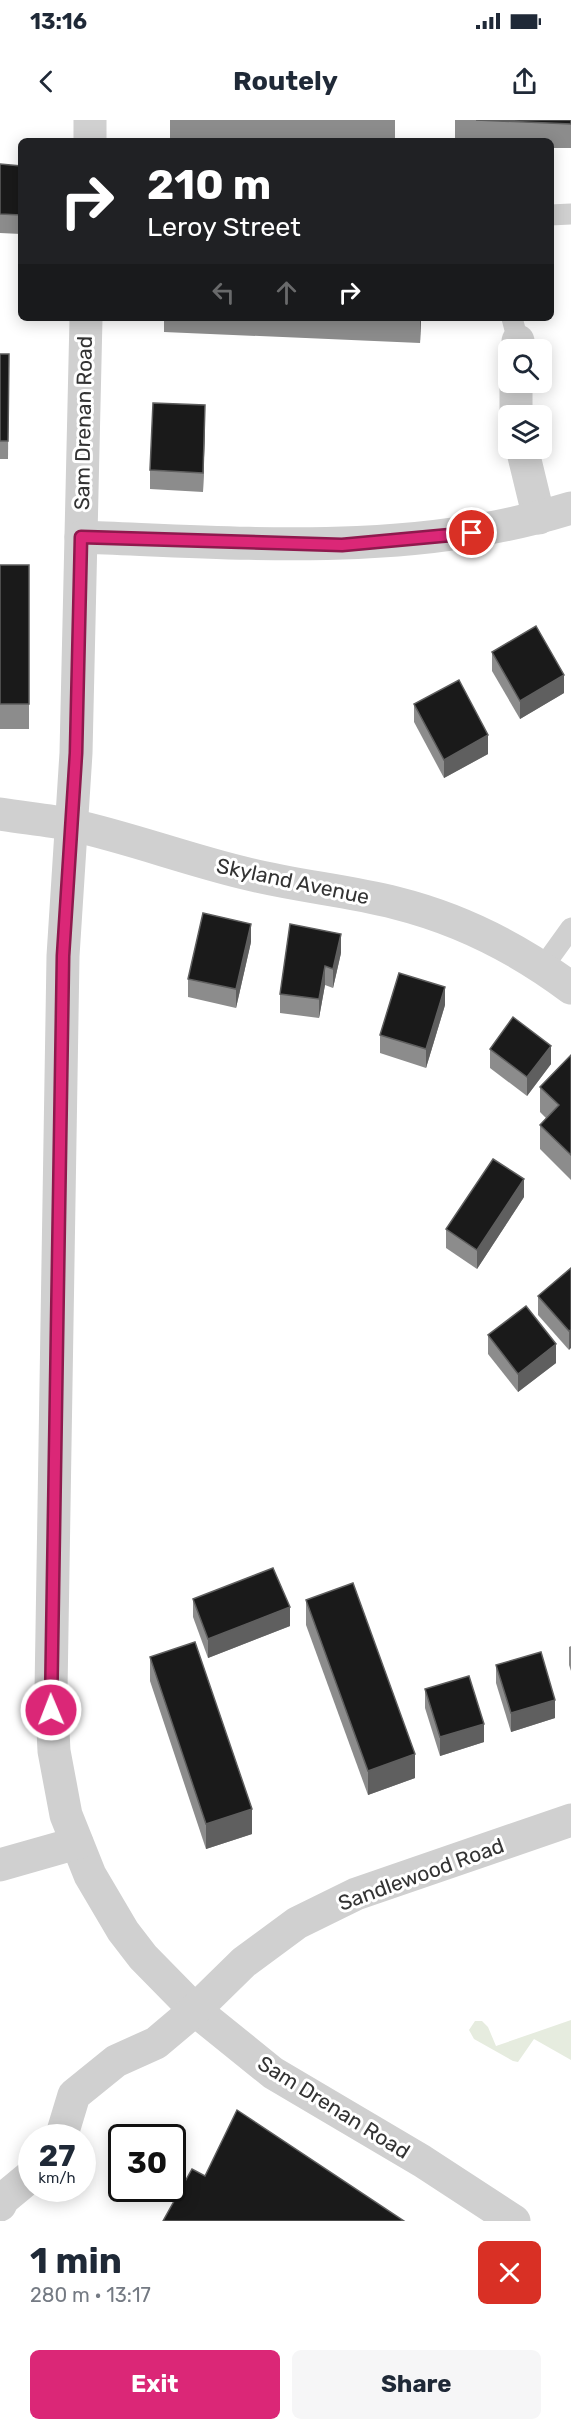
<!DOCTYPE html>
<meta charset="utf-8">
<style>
:root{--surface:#fff;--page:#f6f6f7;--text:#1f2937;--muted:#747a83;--accent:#db2777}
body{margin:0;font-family:Rubik,sans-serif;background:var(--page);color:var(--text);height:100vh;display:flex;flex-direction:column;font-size:22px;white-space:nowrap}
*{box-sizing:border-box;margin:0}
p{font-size:20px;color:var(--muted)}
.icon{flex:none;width:33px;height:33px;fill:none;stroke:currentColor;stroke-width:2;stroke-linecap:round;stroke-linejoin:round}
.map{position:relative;height:2101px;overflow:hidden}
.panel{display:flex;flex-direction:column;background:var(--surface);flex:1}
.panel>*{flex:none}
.hud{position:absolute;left:18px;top:18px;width:536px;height:183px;border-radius:9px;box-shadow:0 3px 15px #0003;background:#202124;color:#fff;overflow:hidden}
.fabs{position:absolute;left:498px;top:219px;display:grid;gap:12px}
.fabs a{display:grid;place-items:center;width:54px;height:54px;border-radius:9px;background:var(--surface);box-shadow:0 3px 15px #0003;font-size:30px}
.speed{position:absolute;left:18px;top:2004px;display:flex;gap:12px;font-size:30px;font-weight:700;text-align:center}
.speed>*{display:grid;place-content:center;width:78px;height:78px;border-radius:50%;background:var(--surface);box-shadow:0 3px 15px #0003;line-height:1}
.speed small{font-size:15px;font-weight:400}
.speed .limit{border:3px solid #111;border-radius:9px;background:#fff;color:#111}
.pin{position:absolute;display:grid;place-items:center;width:51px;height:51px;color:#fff;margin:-26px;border:3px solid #fff;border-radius:50%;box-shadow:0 2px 6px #0007}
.me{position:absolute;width:66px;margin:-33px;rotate:359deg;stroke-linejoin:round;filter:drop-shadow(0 0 4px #0008)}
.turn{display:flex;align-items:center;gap:21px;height:126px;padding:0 30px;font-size:27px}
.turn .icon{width:78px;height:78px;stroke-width:2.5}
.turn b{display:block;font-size:42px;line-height:51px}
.lanes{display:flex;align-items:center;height:57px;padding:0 30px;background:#0003;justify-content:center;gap:30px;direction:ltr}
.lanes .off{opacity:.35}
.round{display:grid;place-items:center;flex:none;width:63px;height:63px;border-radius:9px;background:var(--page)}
.overview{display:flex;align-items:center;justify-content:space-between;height:102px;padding:0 30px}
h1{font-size:36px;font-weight:700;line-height:45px}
.primary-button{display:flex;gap:12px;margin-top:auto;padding:12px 30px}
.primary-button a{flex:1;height:69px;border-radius:9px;background:var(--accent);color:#fff;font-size:24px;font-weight:700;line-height:69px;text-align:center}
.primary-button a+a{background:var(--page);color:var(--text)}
.status{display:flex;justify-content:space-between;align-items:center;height:42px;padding:0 30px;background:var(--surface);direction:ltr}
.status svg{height:16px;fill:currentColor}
header{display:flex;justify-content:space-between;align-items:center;height:78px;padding:0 30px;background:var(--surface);font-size:27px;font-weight:700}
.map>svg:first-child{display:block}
.green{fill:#e6ecdf}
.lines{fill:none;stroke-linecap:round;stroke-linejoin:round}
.lane{stroke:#d0d0d0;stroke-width:21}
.street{stroke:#d0d0d0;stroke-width:33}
.wall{fill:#8c8c8c}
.shaded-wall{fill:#5f5f5f}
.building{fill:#1a1a1a;stroke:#5f5f5f;stroke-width:1.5}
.route-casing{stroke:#8e194d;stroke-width:15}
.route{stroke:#db2777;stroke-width:10}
.labels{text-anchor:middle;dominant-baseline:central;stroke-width:6;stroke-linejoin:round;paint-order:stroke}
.street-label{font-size:21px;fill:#333;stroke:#fff}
</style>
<div class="status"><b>13:16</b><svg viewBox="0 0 49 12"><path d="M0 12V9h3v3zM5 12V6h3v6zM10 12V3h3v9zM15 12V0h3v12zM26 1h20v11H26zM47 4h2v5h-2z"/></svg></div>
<header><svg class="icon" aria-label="back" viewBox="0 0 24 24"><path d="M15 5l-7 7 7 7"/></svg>Routely<svg class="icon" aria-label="share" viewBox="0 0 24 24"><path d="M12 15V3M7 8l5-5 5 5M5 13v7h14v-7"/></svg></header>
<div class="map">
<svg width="571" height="2101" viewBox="0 0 571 2101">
<rect width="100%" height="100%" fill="#fff"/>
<path class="green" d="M571,1900V1940L534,1919L518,1942L513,1941L474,1919L469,1910L475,1901H482L488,1907L496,1926Z"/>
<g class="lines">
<g class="lane">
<path d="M550,95L571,94"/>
<path d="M512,198L518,221"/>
<path d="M543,847L571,808"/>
</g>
<g class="street">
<path d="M90,21V0"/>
<path d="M86,198L76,633L63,836L51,1571L54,1631L66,1695L90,1755L123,1811L143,1837L195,1890L273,1953L422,2041L514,2101"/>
<path d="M518,230V221"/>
<path d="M516,296V262"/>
<path d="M522,328L539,398"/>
<path d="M81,417C245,423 412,438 571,388"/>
<path d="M0,694C24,698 49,700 72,705C130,718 186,739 244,753C294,766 346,770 396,783C460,799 519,829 571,868"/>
<path d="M0,1745L77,1723"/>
<path d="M61,2018L74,1975L116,1941L156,1923L195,1890L244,1842L297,1803L356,1774L571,1700"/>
<path d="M0,2085L3,2079L32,2055"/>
</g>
</g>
<g class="wall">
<path d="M170,0H395V21H259L170,18Z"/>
<path d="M455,0H571V28H550V21H455Z"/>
<path d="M0,44L21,46V114L0,113Z"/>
<path d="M164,198H421L420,223L164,212Z"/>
<path d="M0,234H9L8,339H0Z"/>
<path d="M205,304L203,372L150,369V350Z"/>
<rect x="0" y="445" width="29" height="164"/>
<path d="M492,532L564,573L520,599L492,551Z"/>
<path d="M414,584L488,634L444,658L414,602Z"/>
<path d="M251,822L236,888L188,877V859Z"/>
<path d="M341,833L333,868L325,865L319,898L280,893V874Z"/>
<path d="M445,885L426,948L380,933V915Z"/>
<path d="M490,929L551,944L527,976L490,948Z"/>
<path d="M571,935V1060L540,1029V1005L546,998L540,992V967Z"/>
<path d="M524,1077L477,1149L446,1128V1109Z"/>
<path d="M571,1148L569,1230L538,1195V1176Z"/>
<path d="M488,1215L556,1243L518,1272L488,1234Z"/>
<path d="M193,1479L290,1506L208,1538L193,1497Z"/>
<path d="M306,1480L415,1658L368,1675L306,1505Z"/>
<path d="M571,1526V1551L569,1545V1527Z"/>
<path d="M150,1537L252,1714L206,1729L150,1561Z"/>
<path d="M496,1545L555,1598L511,1612L496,1563Z"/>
<path d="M425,1569L484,1622L440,1636L425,1588Z"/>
</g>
<g class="shaded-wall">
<path d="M420,198H421L420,223Z"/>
<path d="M205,285V304L203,372V353Z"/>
<path d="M564,555V573L520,599V581Z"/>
<path d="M488,615V634L444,658V640Z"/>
<path d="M251,804V822L236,888V869Z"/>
<path d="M341,814V833L333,868V849Z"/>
<path d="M325,846V865L319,898V879Z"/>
<path d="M445,867V885L426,948V929Z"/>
<path d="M551,926V944L527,976V957Z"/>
<path d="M524,1059V1077L477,1149V1130Z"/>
<path d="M571,1210V1228L569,1230V1211Z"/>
<path d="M556,1224V1243L518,1272V1254Z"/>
<path d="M290,1487V1506L208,1538V1519Z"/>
<path d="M555,1580V1598L511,1612V1593Z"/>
<path d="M484,1604V1622L440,1636V1617Z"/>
<path d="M415,1634V1658L368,1675V1651Z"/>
<path d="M252,1689V1714L206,1729V1704Z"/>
</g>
<g class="building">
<path d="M476,0H571V4Z"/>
<path d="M0,44L21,46V95L0,94Z"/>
<path d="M0,234H9L8,321H0Z"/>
<path d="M153,283L205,285L203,353L150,350Z"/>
<rect x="0" y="445" width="29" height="139"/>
<path d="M536,506L564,555L520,581L492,532Z"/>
<path d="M459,560L488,615L444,640L414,584Z"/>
<path d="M203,793L251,804L236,869L188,859Z"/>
<path d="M290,804L341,814L333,849L325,846L319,879L280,874Z"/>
<path d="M399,853L445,867L426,929L380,915Z"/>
<path d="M513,897L551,926L527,957L490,929Z"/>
<path d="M571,935V1035L540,1005L559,985L540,967Z"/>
<path d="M493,1039L524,1059L477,1130L446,1109Z"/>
<path d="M571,1148V1210L569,1211L538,1176Z"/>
<path d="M526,1186L556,1224L518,1254L488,1215Z"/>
<path d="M273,1448L290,1487L208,1519L193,1479Z"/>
<path d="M353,1463L415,1634L368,1651L306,1480Z"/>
<path d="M195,1522L252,1689L206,1704L150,1537Z"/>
<path d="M541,1532L555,1580L511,1593L496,1545Z"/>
<path d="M469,1556L484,1604L440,1617L425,1569Z"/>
<path d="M237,1990L404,2101H163L192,2049L205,2056Z"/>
</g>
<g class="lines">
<g class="route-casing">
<path id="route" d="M51,1590L63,836L76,633L81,417L342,425L472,413"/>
</g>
<use href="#route" class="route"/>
</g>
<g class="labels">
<g class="street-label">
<text transform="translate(83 303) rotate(-89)">Sam Drenan Road</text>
<text transform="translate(293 761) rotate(12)">Skyland Avenue</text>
<text transform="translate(421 1754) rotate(-20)">Sandlewood Road</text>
<text transform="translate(334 1987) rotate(32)">Sam Drenan Road</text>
</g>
</g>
</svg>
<div class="fabs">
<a><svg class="icon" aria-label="search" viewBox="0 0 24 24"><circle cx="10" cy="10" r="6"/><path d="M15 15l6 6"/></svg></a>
<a><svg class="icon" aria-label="layers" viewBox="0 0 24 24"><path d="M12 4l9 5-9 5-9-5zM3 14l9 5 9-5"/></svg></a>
</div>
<div class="speed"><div>27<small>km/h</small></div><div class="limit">30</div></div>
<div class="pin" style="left:472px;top:413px;background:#d93025"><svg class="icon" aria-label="arrive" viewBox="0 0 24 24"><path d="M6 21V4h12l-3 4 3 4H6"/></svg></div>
<svg class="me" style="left:51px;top:1590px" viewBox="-20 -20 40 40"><circle r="17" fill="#db2777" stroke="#fff" stroke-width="3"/><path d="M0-11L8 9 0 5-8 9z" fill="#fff"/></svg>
<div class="hud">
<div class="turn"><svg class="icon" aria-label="right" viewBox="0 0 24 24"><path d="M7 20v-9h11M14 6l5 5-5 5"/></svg><div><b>210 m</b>Leroy Street</div></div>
<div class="lanes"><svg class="icon off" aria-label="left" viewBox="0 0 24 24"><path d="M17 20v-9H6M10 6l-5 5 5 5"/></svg><svg class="icon off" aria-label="ahead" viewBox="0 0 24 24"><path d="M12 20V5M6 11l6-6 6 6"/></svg><svg class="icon" aria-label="right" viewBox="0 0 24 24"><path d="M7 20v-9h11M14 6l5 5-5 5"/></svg></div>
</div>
</div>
<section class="panel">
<div class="overview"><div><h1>1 min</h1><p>280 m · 13:17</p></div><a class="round" style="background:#d93025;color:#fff"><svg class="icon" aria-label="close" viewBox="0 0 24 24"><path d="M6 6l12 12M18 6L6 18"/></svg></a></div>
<div class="primary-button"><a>Exit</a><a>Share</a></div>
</section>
